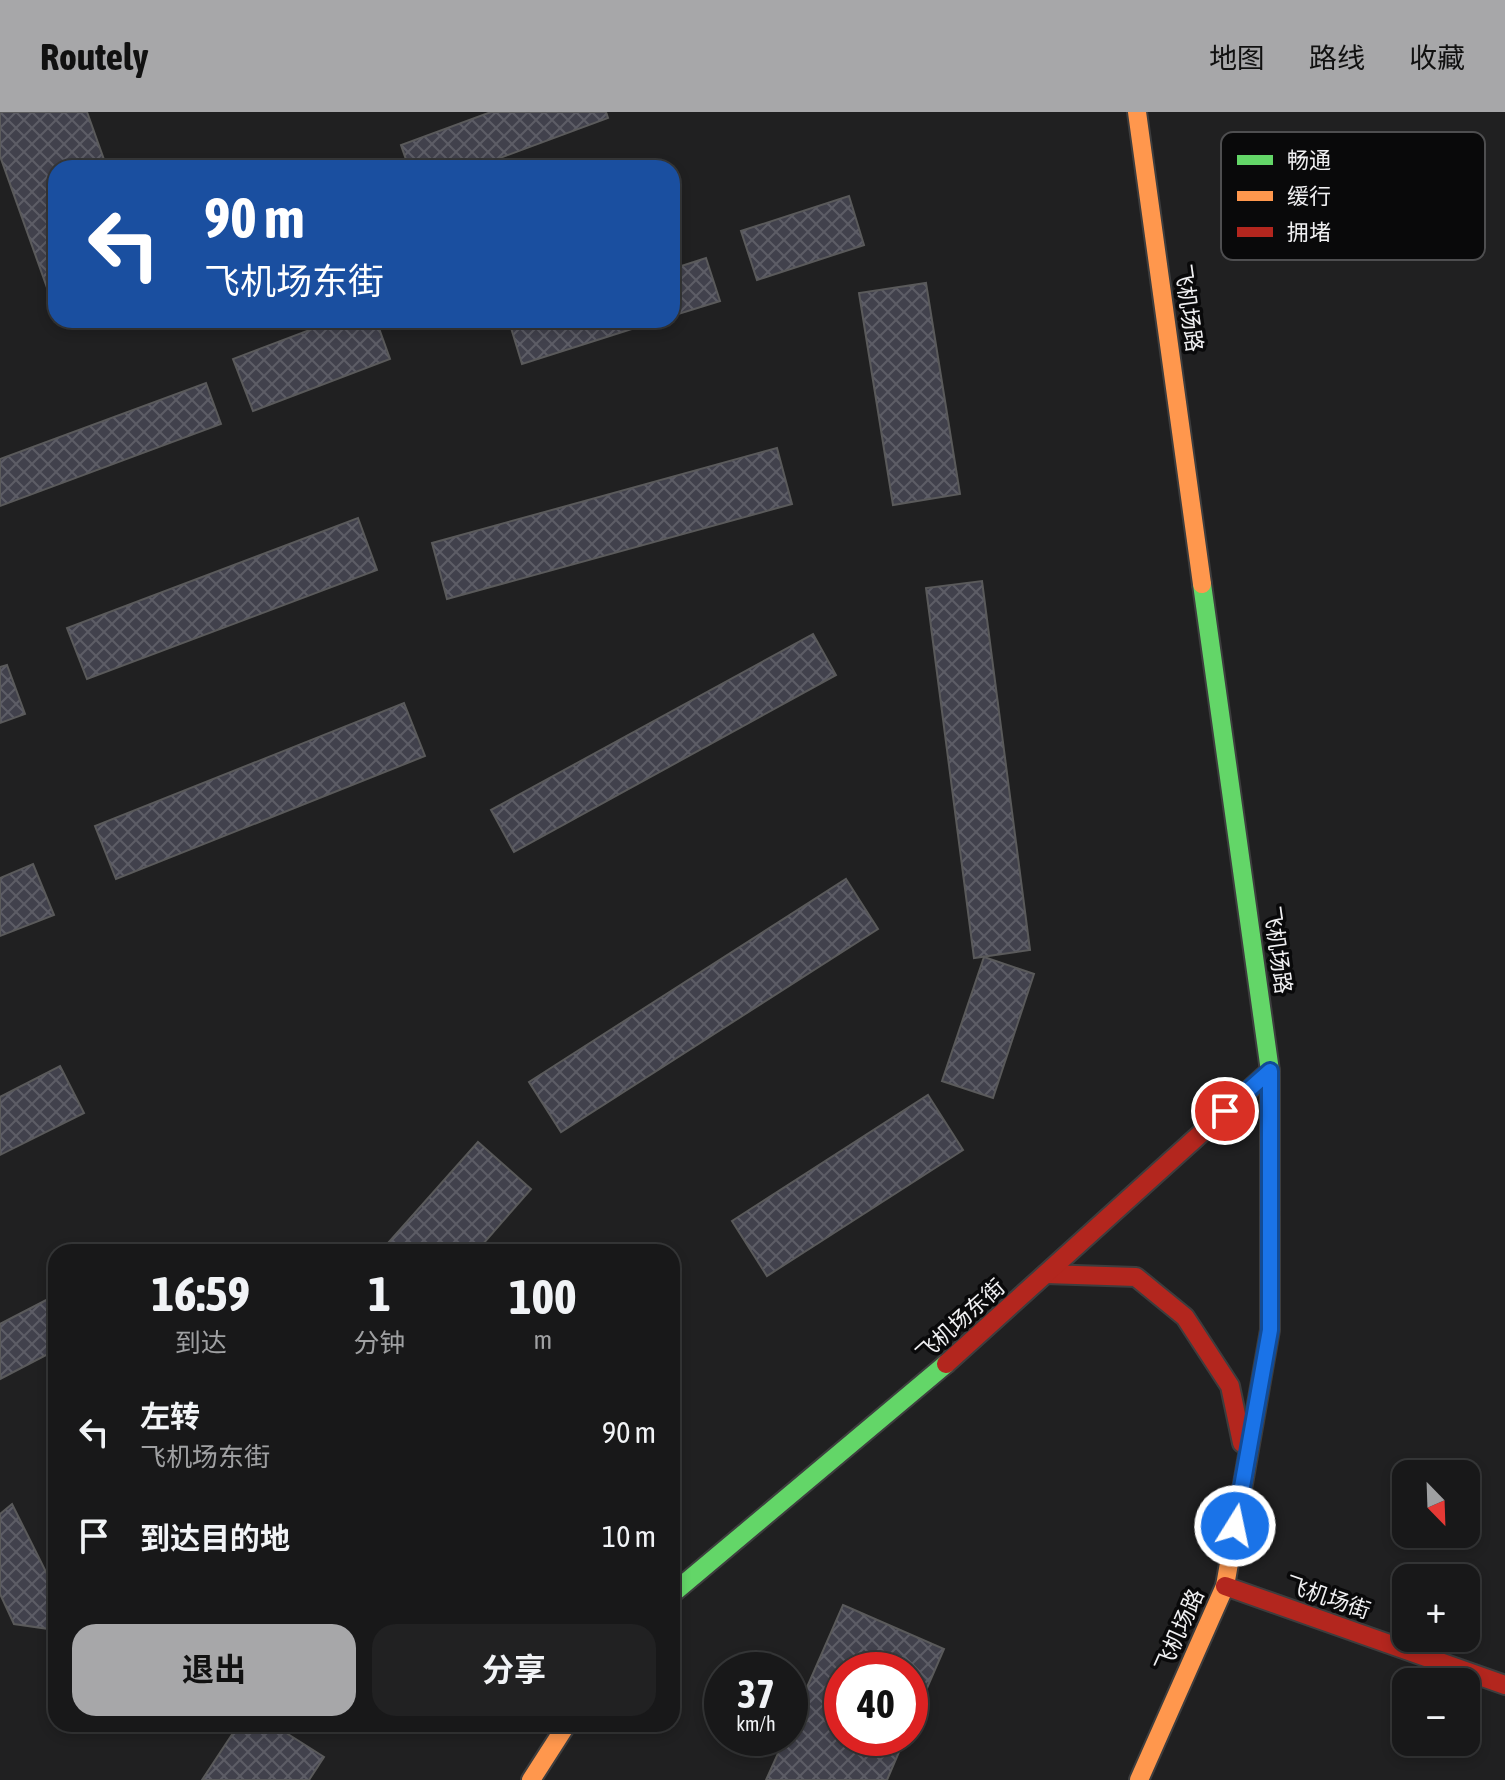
<!DOCTYPE html>
<html lang="zh">
<meta charset="utf-8">
<style>
:root{--surface:#181819;--page:#212122;--text:#f1f3f6;--muted:#9fa0a2;--line:#363738;--accent:#a7a7a9}
body{margin:0;font-family:"Asap Condensed","Noto Sans SC",sans-serif;background:var(--page);color:var(--text);height:100vh;display:flex;flex-direction:column;font-size:30px;white-space:nowrap}
*{box-sizing:border-box;margin:0}
p{font-size:26px;color:var(--muted)}
.icon{flex:none;width:44px;height:44px;fill:none;stroke:currentColor;stroke-width:2;stroke-linecap:round;stroke-linejoin:round}
.map{position:relative;flex:1;overflow:hidden}
.drawer{position:absolute;left:48px;top:1132px;width:632px;height:488px;display:flex;flex-direction:column;background:var(--surface);border-radius:24px;box-shadow:0 4px 12px #0003,0 0 0 2px var(--line)}
.drawer>*{flex:none}
.banner{position:absolute;left:48px;top:48px;width:632px;height:168px;border-radius:24px;box-shadow:0 4px 12px #0003,0 0 0 2px var(--line);background:#1a4fa0;color:#fff;overflow:hidden}
.needle{width:52px;rotate:157deg}
.buttons{position:absolute;left:1392px;top:1348px;display:grid;gap:16px}
.buttons a{display:grid;place-items:center;width:88px;height:88px;border-radius:16px;background:var(--surface);box-shadow:0 4px 12px #0003,0 0 0 2px var(--line);font-size:40px}
.speed{position:absolute;left:704px;top:1540px;display:flex;gap:16px;font-size:40px;font-weight:700;text-align:center}
.speed>*{display:grid;place-content:center;width:104px;height:104px;border-radius:50%;background:var(--surface);box-shadow:0 4px 12px #0003,0 0 0 2px var(--line);line-height:1}
.speed small{font-size:20px;font-weight:400}
.speed .limit{border:12px solid #d22;background:#fff;color:#111}
.pin{position:absolute;display:grid;place-items:center;width:68px;height:68px;color:#fff;margin:-34px;border:4px solid #fff;border-radius:50%;box-shadow:0 2px 8px #0007}
.me{position:absolute;width:88px;margin:-44px;rotate:10deg;stroke-linejoin:round;filter:drop-shadow(0 0 6px #0008)}
.turn{display:flex;align-items:center;gap:28px;height:168px;padding:0 24px;font-size:36px}
.turn .icon{width:104px;height:104px;stroke-width:2.5}
.turn b{display:block;font-size:56px;line-height:68px}
.eta{display:flex;justify-content:space-evenly;align-items:center;height:136px;text-align:center}
.eta b{font-size:48px;font-weight:700;line-height:56px}
.primary-button{display:flex;gap:16px;margin-top:auto;padding:16px 24px}
.primary-button a{flex:1;height:92px;border-radius:24px;background:var(--accent);color:#111;font-size:32px;font-weight:700;line-height:92px;text-align:center}
.primary-button a+a{background:var(--page);color:var(--text)}
ul{padding:0;list-style:none}
li{display:flex;align-items:center;gap:24px;height:104px;padding:0 24px}
li div{flex:1}
li b{display:block;font-size:30px}
li em{font-style:normal}
header{display:flex;align-items:center;gap:48px;box-sizing:border-box;height:112px;padding:0 40px;background:var(--accent);color:#111}
header strong{font-size:38px}
nav{display:flex;gap:44px;margin-inline-start:auto;font-size:28px}
.map>svg:first-child{display:block}
.building{fill:url(#building-cross-hatch);stroke:#5a5a5b;stroke-width:2}
.lines{fill:none;stroke-linecap:round;stroke-linejoin:round}
.fast-casing{stroke:#3d3d3e;stroke-width:22}
.slow-casing{stroke:#3d3d3e;stroke-width:22}
.jam-casing{stroke:#3d3d3e;stroke-width:22}
.fast{stroke:#63d668;stroke-width:18}
.slow{stroke:#ff974d;stroke-width:18}
.jam{stroke:#b3261e;stroke-width:18}
.route-casing{stroke:#114b97;stroke-width:20}
.route{stroke:#1a73e8;stroke-width:14}
.labels{text-anchor:middle;dominant-baseline:central;stroke-width:7;stroke-linejoin:round;paint-order:stroke}
.street-label{font-size:22px;fill:#f0f0f2;stroke:#09090a}
.key{fill:#09090a;stroke:#4e4e50;stroke-width:2}
.key-label{font-size:22px;fill:#f0f0f2}
</style>
<header>
<strong>Routely</strong>
<nav><a>地图</a><a>路线</a><a>收藏</a></nav>
</header>
<div class="map">
<svg width="1505" height="1668" viewBox="0 0 1505 1668">
<defs>
<pattern id="building-cross-hatch" width="8" height="8" patternUnits="userSpaceOnUse" patternTransform="scale(2)"><rect width="8" height="8" fill="#41414c"/><path d="M0 0l8 8M0 8l8-8" fill="none" stroke="#5d5d66"/></pattern>
</defs>
<rect width="100%" height="100%" fill="#202021"/>
<g class="building">
<path d="M0,0H87L107,56H56V182L50,184L0,44Z"/>
<path d="M491,0H606L608,6L473,56H409L401,33Z"/>
<path d="M849,84L864,133L757,168L741,119Z"/>
<path d="M706,146L720,189L672,204V157Z"/>
<path d="M926,171L960,382L893,393L859,181Z"/>
<path d="M336,208H376L390,247L253,299L233,247Z"/>
<path d="M513,208H660L522,252L509,209Z"/>
<path d="M206,271L221,312L0,394V347Z"/>
<path d="M777,336L792,392L447,487L432,431Z"/>
<path d="M358,406L377,458L87,567L67,516Z"/>
<path d="M982,469L1030,838L974,846L926,476Z"/>
<path d="M813,522L836,563L514,740L491,698Z"/>
<path d="M7,553L25,602L0,611V555Z"/>
<path d="M404,591L425,644L116,767L95,714Z"/>
<path d="M33,752L54,803L0,824V766Z"/>
<path d="M846,767L878,817L561,1020L529,970Z"/>
<path d="M984,845L1034,862L993,986L942,969Z"/>
<path d="M60,954L84,1001L0,1043V985Z"/>
<path d="M928,983L963,1038L767,1164L732,1109Z"/>
<path d="M478,1030L531,1077L476,1140H380Z"/>
<path d="M56,1183V1238L0,1267V1212Z"/>
<path d="M12,1392L47,1462L56,1461V1518L14,1512L0,1482V1402Z"/>
<path d="M843,1493L944,1537L910,1615V1558H842V1626H905L887,1668H766L785,1626H790V1614Z"/>
<path d="M239,1612H272L324,1645L309,1668H202Z"/>
</g>
<g class="lines">
<g class="fast-casing">
<g id="fast">
<path d="M1202,472L1270,959V1104"/>
<path d="M672,1482L946,1252"/>
</g>
</g>
<g class="slow-casing">
<g id="slow">
<path d="M1137,0L1202,472"/>
<path d="M531,1668L567,1612"/>
<path d="M1139,1668L1225,1474L1270,1218V1104"/>
</g>
</g>
<g class="jam-casing">
<g id="jam">
<path d="M1046,1162L1136,1165L1185,1205L1230,1274L1242,1331"/>
<path d="M946,1252L1270,959"/>
<path d="M1225,1474L1505,1573"/>
</g>
</g>
<use href="#fast" class="fast"/>
<use href="#slow" class="slow"/>
<use href="#jam" class="jam"/>
</g>
<g class="lines">
<g class="route-casing">
<path id="route" d="M1225,999L1270,959V1218L1235,1414"/>
</g>
<use href="#route" class="route"/>
</g>
<g class="labels">
<g class="street-label">
<text transform="translate(1189 196) rotate(82)">飞机场路</text>
<text transform="translate(1278 838) rotate(82)">飞机场路</text>
<text transform="translate(960 1208) rotate(-42)">飞机场东街</text>
<text transform="translate(1328 1485) rotate(19)">飞机场街</text>
<text transform="translate(1179 1518) rotate(-66)">飞机场路</text>
</g>
</g>
<rect x="1221" y="20" width="264" height="128" rx="12" class="key"/>
<rect x="1237" y="43" width="36" height="10" fill="#63d668"/>
<rect x="1237" y="79" width="36" height="10" fill="#ff974d"/>
<rect x="1237" y="115" width="36" height="10" fill="#b3261e"/>
<g class="key-label">
<text x="1287" y="56">畅通</text>
<text x="1287" y="92">缓行</text>
<text x="1287" y="128">拥堵</text>
</g>
</svg>
<div class="buttons">
<a><svg class="needle" viewBox="-14 -14 28 28"><path d="M0-13l5 13h-10z" fill="#e53935"/><path d="M0 13l5-13h-10z" fill="#9fa0a2"/></svg></a>
<a>+</a>
<a>−</a>
</div>
<div class="speed"><div>37<small>km/h</small></div><div class="limit">40</div></div>
<div class="pin" style="left:1225px;top:999px;background:#d93025"><svg class="icon" aria-label="arrive" viewBox="0 0 24 24"><path d="M6 21V4h12l-3 4 3 4H6"/></svg></div>
<svg class="me" style="left:1235px;top:1414px" viewBox="-20 -20 40 40"><circle r="17" fill="#1a73e8" stroke="#fff" stroke-width="3"/><path d="M0-11L8 9 0 5-8 9z" fill="#fff"/></svg>
<div class="banner">
<div class="turn"><svg class="icon" aria-label="left" viewBox="0 0 24 24"><path d="M17 20v-9H6M10 6l-5 5 5 5"/></svg><div><b>90 m</b>飞机场东街</div></div>
</div>
<section class="drawer">
<div class="eta">
<div><b>16:59</b><p>到达</p></div>
<div><b>1</b><p>分钟</p></div>
<div><b>100</b><p>m</p></div>
</div>
<ul>
<li><svg class="icon" aria-label="left" viewBox="0 0 24 24"><path d="M17 20v-9H6M10 6l-5 5 5 5"/></svg><div><b>左转</b><p>飞机场东街</p></div><em>90 m</em></li>
<li><svg class="icon" aria-label="arrive" viewBox="0 0 24 24"><path d="M6 21V4h12l-3 4 3 4H6"/></svg><div><b>到达目的地</b></div><em>10 m</em></li>
</ul>
<div class="primary-button"><a>退出</a><a>分享</a></div>
</section>
</div>
